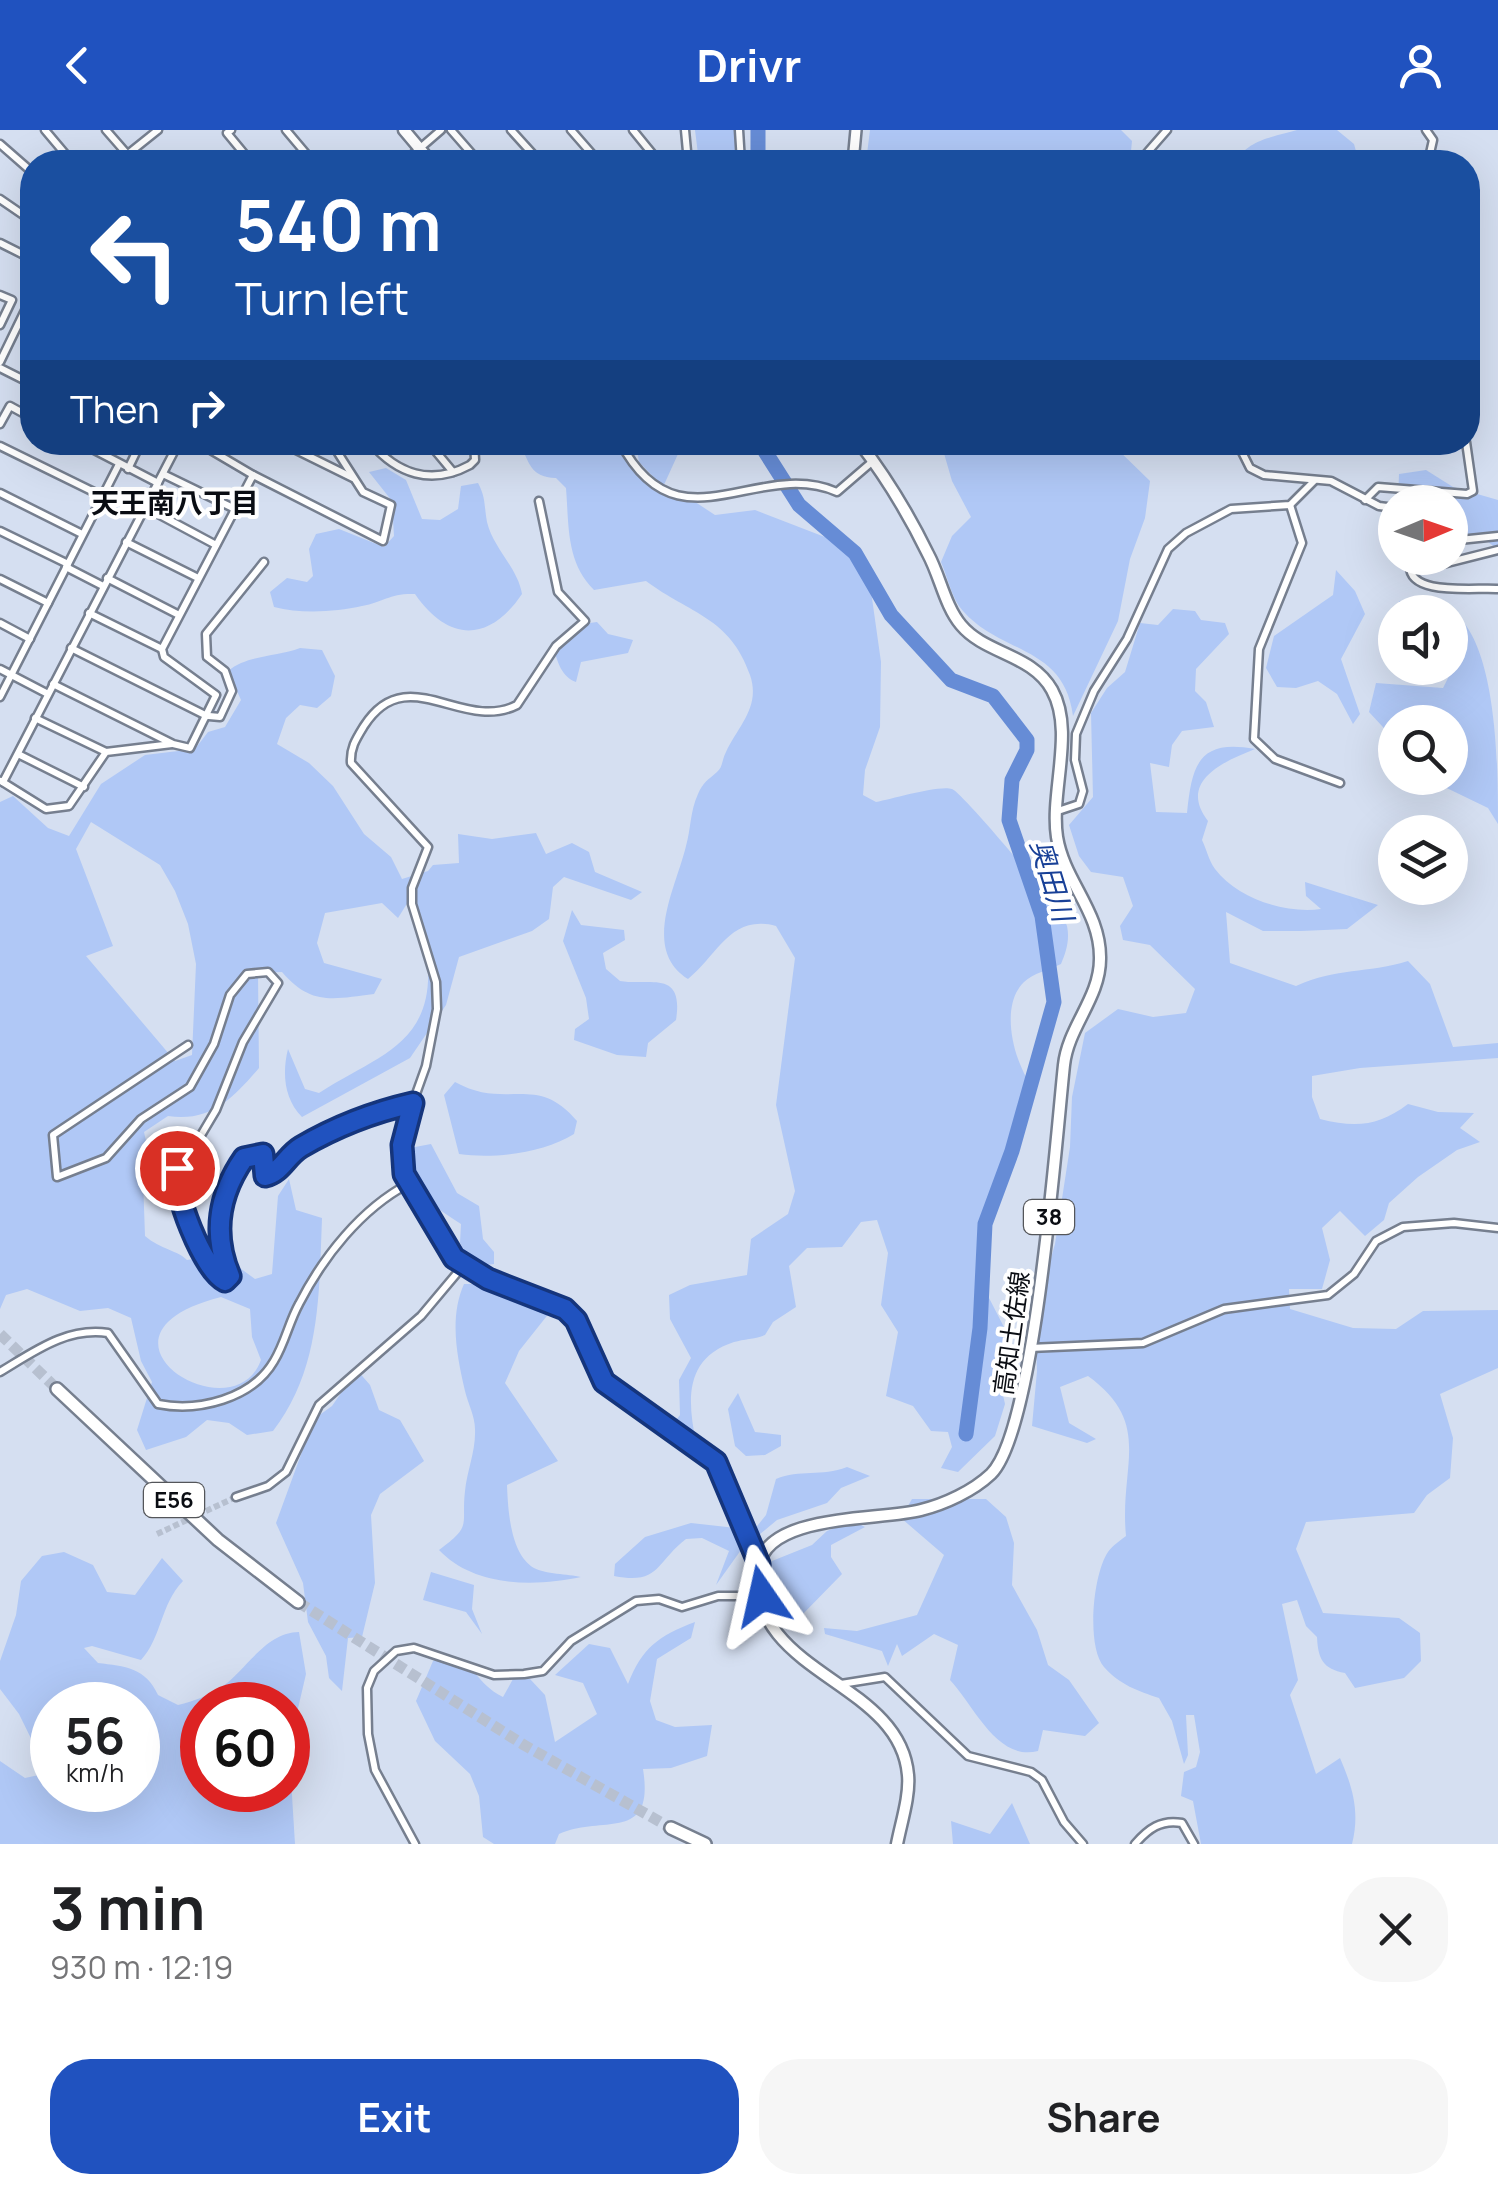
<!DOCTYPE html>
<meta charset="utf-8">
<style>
:root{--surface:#fff;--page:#f6f6f6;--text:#202124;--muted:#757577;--accent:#2052bf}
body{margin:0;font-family:Manrope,"Noto Sans JP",sans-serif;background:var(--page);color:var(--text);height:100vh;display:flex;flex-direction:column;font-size:38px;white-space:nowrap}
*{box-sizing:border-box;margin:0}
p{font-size:32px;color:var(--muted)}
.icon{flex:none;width:55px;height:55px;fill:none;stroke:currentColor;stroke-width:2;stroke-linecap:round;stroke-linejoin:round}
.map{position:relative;height:1714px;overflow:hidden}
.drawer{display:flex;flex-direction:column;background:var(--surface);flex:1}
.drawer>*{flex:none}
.top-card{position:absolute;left:20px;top:20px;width:1460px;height:305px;border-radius:40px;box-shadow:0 10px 40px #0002;background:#1a4fa0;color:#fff;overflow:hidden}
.needle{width:65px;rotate:88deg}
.controls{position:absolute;left:1378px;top:355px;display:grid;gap:20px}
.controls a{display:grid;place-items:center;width:90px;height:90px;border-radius:50%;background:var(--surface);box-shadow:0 10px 40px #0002;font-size:50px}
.speed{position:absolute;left:30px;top:1552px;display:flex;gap:20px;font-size:50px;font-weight:700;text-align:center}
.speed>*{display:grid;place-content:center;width:130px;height:130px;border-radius:50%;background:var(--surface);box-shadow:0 10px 40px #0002;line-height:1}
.speed small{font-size:25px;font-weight:400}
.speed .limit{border:15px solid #d22;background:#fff;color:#111}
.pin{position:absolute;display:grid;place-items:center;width:85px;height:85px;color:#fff;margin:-42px;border:5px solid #fff;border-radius:50%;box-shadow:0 2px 10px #0007}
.me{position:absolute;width:110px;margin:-55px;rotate:349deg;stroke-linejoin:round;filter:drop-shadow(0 0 8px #0008)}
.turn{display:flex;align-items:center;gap:35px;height:210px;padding:0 50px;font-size:45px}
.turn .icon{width:130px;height:130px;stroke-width:2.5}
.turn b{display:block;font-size:70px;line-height:85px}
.then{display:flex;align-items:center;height:95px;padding:0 50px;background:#0003;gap:20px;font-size:38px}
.round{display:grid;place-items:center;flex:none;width:105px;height:105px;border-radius:40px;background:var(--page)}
.head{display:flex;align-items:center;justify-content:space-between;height:170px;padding:0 50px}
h1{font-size:60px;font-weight:700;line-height:75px}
.primary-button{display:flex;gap:20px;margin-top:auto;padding:20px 50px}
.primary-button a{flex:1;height:115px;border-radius:40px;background:var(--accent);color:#fff;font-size:40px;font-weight:700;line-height:115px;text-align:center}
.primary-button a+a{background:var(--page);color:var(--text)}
header{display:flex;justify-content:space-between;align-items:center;height:130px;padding:0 50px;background:var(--accent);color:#fff;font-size:45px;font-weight:700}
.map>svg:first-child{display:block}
.green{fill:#b0c8f6;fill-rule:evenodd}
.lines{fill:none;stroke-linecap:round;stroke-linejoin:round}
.river{stroke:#668cd6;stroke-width:15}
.street-tunnel{stroke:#b7c0d0;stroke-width:6;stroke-dasharray:6 3;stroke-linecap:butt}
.highway-tunnel{stroke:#b7c0d0;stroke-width:11;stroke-dasharray:11 5.5;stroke-linecap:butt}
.street-casing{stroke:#767f8f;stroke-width:11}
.secondary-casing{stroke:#767f8f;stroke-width:14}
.primary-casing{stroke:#767f8f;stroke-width:15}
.highway-casing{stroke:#767f8f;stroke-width:16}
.street{stroke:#fff;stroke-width:6}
.secondary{stroke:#fff;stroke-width:9}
.primary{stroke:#fff;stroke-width:10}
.highway{stroke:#fff;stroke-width:11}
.route-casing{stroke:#15357c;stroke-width:25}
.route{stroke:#2052bf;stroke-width:18}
.labels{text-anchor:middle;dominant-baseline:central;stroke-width:8;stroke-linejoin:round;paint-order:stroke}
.shield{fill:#fff;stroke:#54565a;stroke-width:2.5}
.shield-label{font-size:22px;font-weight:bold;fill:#0a0d13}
.street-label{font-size:25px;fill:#0a0d13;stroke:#fff}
.neighbourhood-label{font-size:28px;font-weight:bold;fill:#0a0d13;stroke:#fff}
.water-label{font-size:28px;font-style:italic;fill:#184097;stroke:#fff}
</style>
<header><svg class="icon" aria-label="back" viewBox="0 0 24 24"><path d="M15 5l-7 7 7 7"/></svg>Drivr<svg class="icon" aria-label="person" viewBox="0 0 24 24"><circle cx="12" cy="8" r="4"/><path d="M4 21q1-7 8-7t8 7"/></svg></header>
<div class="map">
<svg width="1498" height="1714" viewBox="0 0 1498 1714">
<rect width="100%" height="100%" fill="#d5dff1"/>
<g class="green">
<path d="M695,0H744L745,32H699Z"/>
<path d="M870,0H1121L1132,11L1130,32H866Z"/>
<path d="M1297,0H1337L1354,14L1359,32H1237C1245,10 1277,6 1297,0Z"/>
<path d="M519,313H632L642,350L659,360L680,362L715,385L755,380L843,414L869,447L881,532L880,597L865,640L863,665L876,672C893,669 938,655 952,659C962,662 1064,783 1067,796C1070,810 1066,822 1061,834C1050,839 1032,844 1024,852C998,877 1015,936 1034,959L987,1076L982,1113L988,1166L1007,1203L1008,1235L998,1243L1005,1274L995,1306L958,1342L941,1338L952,1317L948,1302L931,1301L913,1276L886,1266L898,1202L881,1175L888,1123L877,1090L861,1092L842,1117L807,1118L789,1136L796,1177L773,1192L765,1205C755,1209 744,1209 734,1212C685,1228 687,1269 696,1312L673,1294L680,1285L679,1250L691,1228L670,1189L669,1165L690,1155L747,1145L751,1109L788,1084L795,1061L776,975L795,828L776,796C730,784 718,825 688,849C641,819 676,758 686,716C691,699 690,681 698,664C703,652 708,650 717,642C723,637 722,629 726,622C738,596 761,577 750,545C730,487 690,484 646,451L594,460C566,432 569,396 566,358L556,348C529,347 530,332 519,313Z"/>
<path d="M636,313H683L663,357L639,332Z"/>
<path d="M941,313H1111L1150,351L1145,388L1130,429L1118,491L1073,586C1064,513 996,525 959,476C951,464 947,446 941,432L952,406L971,387L952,351Z"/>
<path d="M386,338L406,350L422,389L440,390L458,379L461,356L478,353C486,368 484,376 487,392C493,418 518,438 522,464C489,513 448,512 415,464C390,463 384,472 362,476C335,482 301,484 274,477L270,462L287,448L307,452L313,446L309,419L316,404L339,399L384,417L394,406L392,371L369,342Z"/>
<path d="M1426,340L1453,357L1498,370V420L1481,406L1450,401V372H1398L1399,344Z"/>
<path d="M1336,440L1355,461L1365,484L1341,529L1360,584L1353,594L1337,564L1318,551L1296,558L1277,557L1266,538L1274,506L1333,465Z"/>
<path d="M1399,471C1417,471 1435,471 1451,480C1498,512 1498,638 1498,694L1488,678L1426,648H1450V592H1395V610L1369,582L1376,553L1443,558L1449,546L1445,538H1450V482H1401Z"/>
<path d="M1173,479L1195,481L1201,490L1225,493L1229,504L1196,539L1195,561L1206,572L1214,597L1182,601L1172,615L1169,637L1150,633L1156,682L1187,683C1192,634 1199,609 1255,619C1225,631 1177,651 1208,691L1202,710C1206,718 1209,731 1215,739C1238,769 1286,784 1321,779L1306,766L1305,752L1378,775L1347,799L1301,801H1263L1226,782L1230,833L1296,856C1338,837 1366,844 1408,831L1430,854L1453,917L1498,913V928L1360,938L1312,946V967L1320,989C1356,998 1379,996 1408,974L1438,982L1474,983L1460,998L1480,1012L1457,1020L1418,1047L1389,1073L1384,1090L1365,1106L1340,1081L1322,1098L1330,1130L1322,1159H1289L1290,1179L1353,1198L1396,1199L1423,1181L1498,1180V1238L1440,1264L1453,1308L1450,1348L1427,1365L1414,1383L1306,1392L1296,1419L1323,1483L1399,1488L1420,1503L1421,1531L1404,1548L1355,1558L1345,1543C1323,1539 1318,1529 1317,1507L1306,1496L1297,1470L1282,1474L1298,1550L1290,1565L1316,1644L1340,1628C1353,1658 1360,1682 1352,1714H1201L1193,1671L1181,1666L1184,1642L1196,1637L1200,1622L1194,1585H1186L1188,1625L1184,1634L1172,1591L1159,1568C1138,1561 1120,1555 1104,1537C1086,1516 1093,1444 1108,1422C1112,1416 1121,1410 1126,1406C1119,1335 1154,1294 1088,1246L1060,1257L1069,1293L1096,1309L1087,1313L1032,1296L1037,1241L1035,1184L1055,1114L1070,1017L1072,967L1085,903L1118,879L1153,887L1186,883L1195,859L1150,815L1123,810L1120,796L1133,776L1123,747L1091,742L1079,726L1069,695L1093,667L1091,583L1107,558L1125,542L1140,493L1158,495Z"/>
<path d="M597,492L608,504L633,510L628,523L581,532L576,552C562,547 557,532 554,518L583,494Z"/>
<path d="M300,518L322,520L335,546L331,566L317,578L300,575L286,588L277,614L309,633L333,656L364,704L391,727L402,749L428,741L433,735L459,733L458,704L492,709L536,703L546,724L572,713L589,722L595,742L642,762L631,770L564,747L553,757L549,789L532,801L459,827L446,875L410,928L302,987C284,969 282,943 288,919L305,959L319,963C374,927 432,916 428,837C427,814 414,801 418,777L408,772L398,788L382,773L325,783L317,813L324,833L382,849L374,864C333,869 311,876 282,842L258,843L259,938C232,969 211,992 168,986L144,1002L149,1024L143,1049L145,1106C160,1119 179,1121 187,1130L222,1125L255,1149L272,1144L278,1066L289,1049L296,1080L322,1088C319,1163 321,1239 273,1301L247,1305L229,1293L207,1290L186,1307L146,1320L137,1300L152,1252L141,1231L131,1188L108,1178L80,1181L27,1159L6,1165L0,1179V672L13,666L48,698L69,706L101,654L145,625L195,619L208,602L225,597L241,570L228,541C247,525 276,527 300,518ZM91,692L160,735L175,761L188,794L196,834L192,925L175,931L86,826L113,816L76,719ZM221,1167L250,1179L252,1207L261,1230C233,1307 71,1205 221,1167Z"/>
<path d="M572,780L581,795L624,800L625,810L603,823L606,839L620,851C650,856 684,839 676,890L648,913L646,927L617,925L574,910L575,899L589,889L586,868L563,811Z"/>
<path d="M455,952C507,981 536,942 577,991L574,1004C543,1023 495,1029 459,1024L444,965Z"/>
<path d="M431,1014L457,1063L479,1076L483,1109L494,1122V1134L474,1137L460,1113L461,1094C425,1070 410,1065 415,1017Z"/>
<path d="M464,1154H490L550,1182L519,1221L505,1253L558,1331L507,1355C508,1379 510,1424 534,1438C545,1444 568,1444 581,1447C534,1457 474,1457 439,1420C473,1395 461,1396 465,1361C467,1340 476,1321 475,1299C475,1286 468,1274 465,1261C457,1226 449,1188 464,1154Z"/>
<path d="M357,1240L370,1255L379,1280L400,1290L424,1331L380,1364L371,1385L375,1453L362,1507L348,1508L342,1561L329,1548L326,1526L308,1492L303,1453L276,1393L314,1289L332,1276Z"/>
<path d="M738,1263L755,1302L781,1305V1316L765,1325L746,1326L735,1316L728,1279Z"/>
<path d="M847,1337L870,1346L841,1358L827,1373L777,1390L741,1420L716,1455L729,1421L702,1408L686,1409C655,1433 660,1455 614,1446L615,1434L645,1407L691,1393L754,1400L766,1385L776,1349C800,1339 821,1347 847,1337Z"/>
<path d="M912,1369H986L1006,1387L1014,1413L1012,1455L1037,1500L1048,1535L1069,1550L1099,1593L1085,1606L1043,1600L1038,1621C997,1632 973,1574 950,1550L958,1515L934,1504L902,1526L897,1514L888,1536L882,1521L825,1504L824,1498L857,1501L917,1485L944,1425L901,1388Z"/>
<path d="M853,1391L865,1397L831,1415V1427L842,1444L798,1489C771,1475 768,1459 772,1431L812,1415L827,1401Z"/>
<path d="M64,1422L93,1435L107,1462L135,1465L162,1428L183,1451C160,1475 162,1507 141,1530L92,1516L84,1518L98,1533C125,1536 146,1538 158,1565L178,1575C194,1571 209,1566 223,1556C246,1540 266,1502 299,1502L306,1544L289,1617L295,1714H0V1631L25,1648L48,1643L19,1584L0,1559V1531L16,1485L21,1451L42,1426ZM52,1575H138V1660H52ZM202,1575H288V1660H202Z"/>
<path d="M431,1442L474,1455L472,1479L482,1504L466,1482L423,1470Z"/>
<path d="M695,1492L691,1508L657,1529L650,1571L656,1590L675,1597L712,1595L707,1626L671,1638L643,1639C655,1714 602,1684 559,1704L555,1714H494L483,1707L479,1666L470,1644L435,1611L416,1571L433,1531L447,1524C480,1537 474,1552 503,1567L513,1549H530L545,1565L555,1612L597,1584L583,1553L555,1545L589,1514L610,1518L628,1554C642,1518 658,1506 695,1492Z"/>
<path d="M1012,1673L1030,1714H953L951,1691L990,1704Z"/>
</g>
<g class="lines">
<g class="river">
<path d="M758,0V32"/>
<path d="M759,312L799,375L855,423L891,485L951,550L993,566L1027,610V620L1012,650L1009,690L1042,786L1054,872L1012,1021L985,1094L980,1198L966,1304"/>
</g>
<path class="street-tunnel" d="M157,1404L236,1367"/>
<g class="highway-tunnel">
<path d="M0,1204L57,1259"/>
<path d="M298,1472L524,1615L671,1698"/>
</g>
<g class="street-casing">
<g id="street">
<path d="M45,0L72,32"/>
<path d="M106,0L134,32"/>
<path d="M231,0L227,3L251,32"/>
<path d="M286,0L313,32"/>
<path d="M451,0L479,32"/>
<path d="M511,0L540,32"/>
<path d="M571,0L599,32"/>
<path d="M633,0L659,32"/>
<path d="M685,0L688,32"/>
<path d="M739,0L741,32"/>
<path d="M1426,0L1433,10L1428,32"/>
<path d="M0,14L32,42"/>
<path d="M128,24L158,0"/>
<path d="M404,32L441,0"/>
<path d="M1139,32L1167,0"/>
<path d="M0,69L32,91"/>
<path d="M0,113L32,129"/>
<path d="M0,165L12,170L0,195"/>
<path d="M0,232L32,166"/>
<path d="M0,238L32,254"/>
<path d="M0,294L10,276L32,288"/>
<path d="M79,312L158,353"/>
<path d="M197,312L253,345"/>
<path d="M280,312L353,348"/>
<path d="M370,312C397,344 431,356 470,335L475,330L474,312"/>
<path d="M428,312L453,342"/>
<path d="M583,312L596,318L601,312"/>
<path d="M620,312C678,423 757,327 837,362L873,331"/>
<path d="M1237,312L1250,338L1264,345L1331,351L1379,376L1395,378"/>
<path d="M0,316L102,366"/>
<path d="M128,339L141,312"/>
<path d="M163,344L235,379"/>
<path d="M0,363L82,404"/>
<path d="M1365,370L1378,357L1467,364L1473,361L1466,312"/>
<path d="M539,371L558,462L585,491L556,516L517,575C462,603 407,529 364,596C356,609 350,618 351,633L428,717L412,758V774L436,852L437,879L426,936L406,992L404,1044L436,1104L463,1136L565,1179L576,1190L604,1252L716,1332L759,1434"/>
<path d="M1290,375L1302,413L1259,519L1254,609L1275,629L1340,653"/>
<path d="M145,377L216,415"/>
<path d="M0,401L68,434"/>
<path d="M1450,411L1498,406"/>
<path d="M126,412L198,448"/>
<path d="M1498,420L1439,435L1410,434C1407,467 1475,457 1498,459"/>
<path d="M66,437L103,456"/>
<path d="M107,448L179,485"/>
<path d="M0,449L48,473"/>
<path d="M89,483L162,519"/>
<path d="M0,493L30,509"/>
<path d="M71,518L207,586"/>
<path d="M0,539L48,564"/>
<path d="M53,554L173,614L190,618L216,565L164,527L162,519L253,345L383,411L391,375L363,362L331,312"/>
<path d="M0,567L119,334"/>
<path d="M209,586L220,587L232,561L225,541L207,527L206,504L264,432"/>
<path d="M35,588L106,622"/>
<path d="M18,624L84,657"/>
<path d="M1,651L46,679L69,676L106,622L172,614"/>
<path d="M3,652L179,312"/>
<path d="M1058,681L1079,674L1083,661L1075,630L1076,604L1094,561L1127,509L1168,419L1186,403L1231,379L1290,375L1314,351"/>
<path d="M188,915L53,1005L57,1047L106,1028L141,989L190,957L214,914L230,865L247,844L268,842L278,853L243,912L216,980L175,1049L199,1124L225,1151L229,1146C212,1104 219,1064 244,1028L263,1023L265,1046C282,1042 286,1026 301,1017C335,997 373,983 411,973"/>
<path d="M1030,1218L1143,1213L1224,1179L1328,1165L1354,1144L1376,1111L1403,1097L1454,1093L1498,1098"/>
<path d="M0,1242C35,1221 67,1197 108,1203L158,1274C198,1282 252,1269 274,1231C285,1213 289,1192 299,1174C323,1127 361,1079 408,1054"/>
<path d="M236,1367L268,1356L286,1342L319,1275L421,1186L463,1136"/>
<path d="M841,1554L885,1547L968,1626L1031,1642L1042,1650L1064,1692L1083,1714"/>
<path d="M415,1714L375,1640L368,1604L367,1558L374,1541L396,1521L414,1518L494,1545L524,1544L543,1541L571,1511L636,1471L659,1469L682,1477L718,1466H760"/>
<path d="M1135,1714C1148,1699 1161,1689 1182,1693L1194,1714"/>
</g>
</g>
<g class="secondary-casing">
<path id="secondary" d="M853,32L856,0"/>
</g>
<g class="primary-casing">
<g id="primary">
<path d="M404,0L431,32"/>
<path d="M859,312C886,347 909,385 928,424C940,446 945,476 961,495C985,524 1032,524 1052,560C1075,601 1050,662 1057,707C1064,751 1101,782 1100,829C1100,868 1068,897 1064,935C1056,1009 1035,1301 991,1344C973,1361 945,1374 921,1380C879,1391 767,1383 759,1436C745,1544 900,1549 908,1645C910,1666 901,1693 897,1714"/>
</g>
</g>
<g class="highway-casing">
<g id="highway">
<path d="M57,1259L218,1410L298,1472"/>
<path d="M671,1698L705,1714"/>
</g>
</g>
<use href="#street" class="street"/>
<use href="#secondary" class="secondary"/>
<use href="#primary" class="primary"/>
<use href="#highway" class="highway"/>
</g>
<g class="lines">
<g class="route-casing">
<path id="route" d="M177,1038C172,1060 203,1140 225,1151L230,1146C212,1104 219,1064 244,1028L263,1024L265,1046C282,1042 286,1026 301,1017C335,997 374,982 413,973L402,1015L404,1044L454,1128L488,1149L565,1179L576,1190L604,1252L716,1332L759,1434L762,1466"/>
</g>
<use href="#route" class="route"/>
</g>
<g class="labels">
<g class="shield">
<rect x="1024" y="1070" width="50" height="34" rx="8"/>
<rect x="144" y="1353" width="60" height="34" rx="8"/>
</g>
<g class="shield-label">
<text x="1049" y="1087">38</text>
<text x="174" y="1370">E56</text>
</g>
<g class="street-label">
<text transform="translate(1011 1203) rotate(-82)">高知土佐線</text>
</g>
<g class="neighbourhood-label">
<text x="175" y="372">天王南八丁目</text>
</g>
<g class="water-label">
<text transform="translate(1053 750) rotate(73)">奥田川</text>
</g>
</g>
</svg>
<div class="controls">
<a><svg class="needle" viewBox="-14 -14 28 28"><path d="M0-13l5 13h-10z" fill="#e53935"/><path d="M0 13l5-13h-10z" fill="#757577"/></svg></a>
<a><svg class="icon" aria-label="sound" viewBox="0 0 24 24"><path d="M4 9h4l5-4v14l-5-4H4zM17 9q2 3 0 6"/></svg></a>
<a><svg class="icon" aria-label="search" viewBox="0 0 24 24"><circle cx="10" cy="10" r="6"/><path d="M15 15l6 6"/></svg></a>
<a><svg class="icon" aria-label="layers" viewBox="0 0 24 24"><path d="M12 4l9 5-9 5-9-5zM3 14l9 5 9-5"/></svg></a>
</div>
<div class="speed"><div>56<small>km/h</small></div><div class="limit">60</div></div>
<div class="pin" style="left:177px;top:1038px;background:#d93025"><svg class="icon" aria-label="arrive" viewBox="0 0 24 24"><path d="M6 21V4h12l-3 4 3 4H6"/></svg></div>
<svg class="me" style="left:762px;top:1466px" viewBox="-20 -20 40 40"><path d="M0-17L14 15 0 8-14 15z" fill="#2052bf" stroke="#fff" stroke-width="4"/></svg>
<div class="top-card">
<div class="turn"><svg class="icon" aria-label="left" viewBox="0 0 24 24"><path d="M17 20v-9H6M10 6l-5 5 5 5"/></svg><div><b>540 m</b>Turn left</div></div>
<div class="then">Then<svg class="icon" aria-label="right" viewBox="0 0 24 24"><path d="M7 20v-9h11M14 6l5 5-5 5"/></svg></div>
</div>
</div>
<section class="drawer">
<div class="head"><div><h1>3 min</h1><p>930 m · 12:19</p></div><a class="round"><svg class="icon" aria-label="close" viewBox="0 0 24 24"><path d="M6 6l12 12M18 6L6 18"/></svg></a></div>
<div class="primary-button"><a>Exit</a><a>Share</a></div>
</section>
